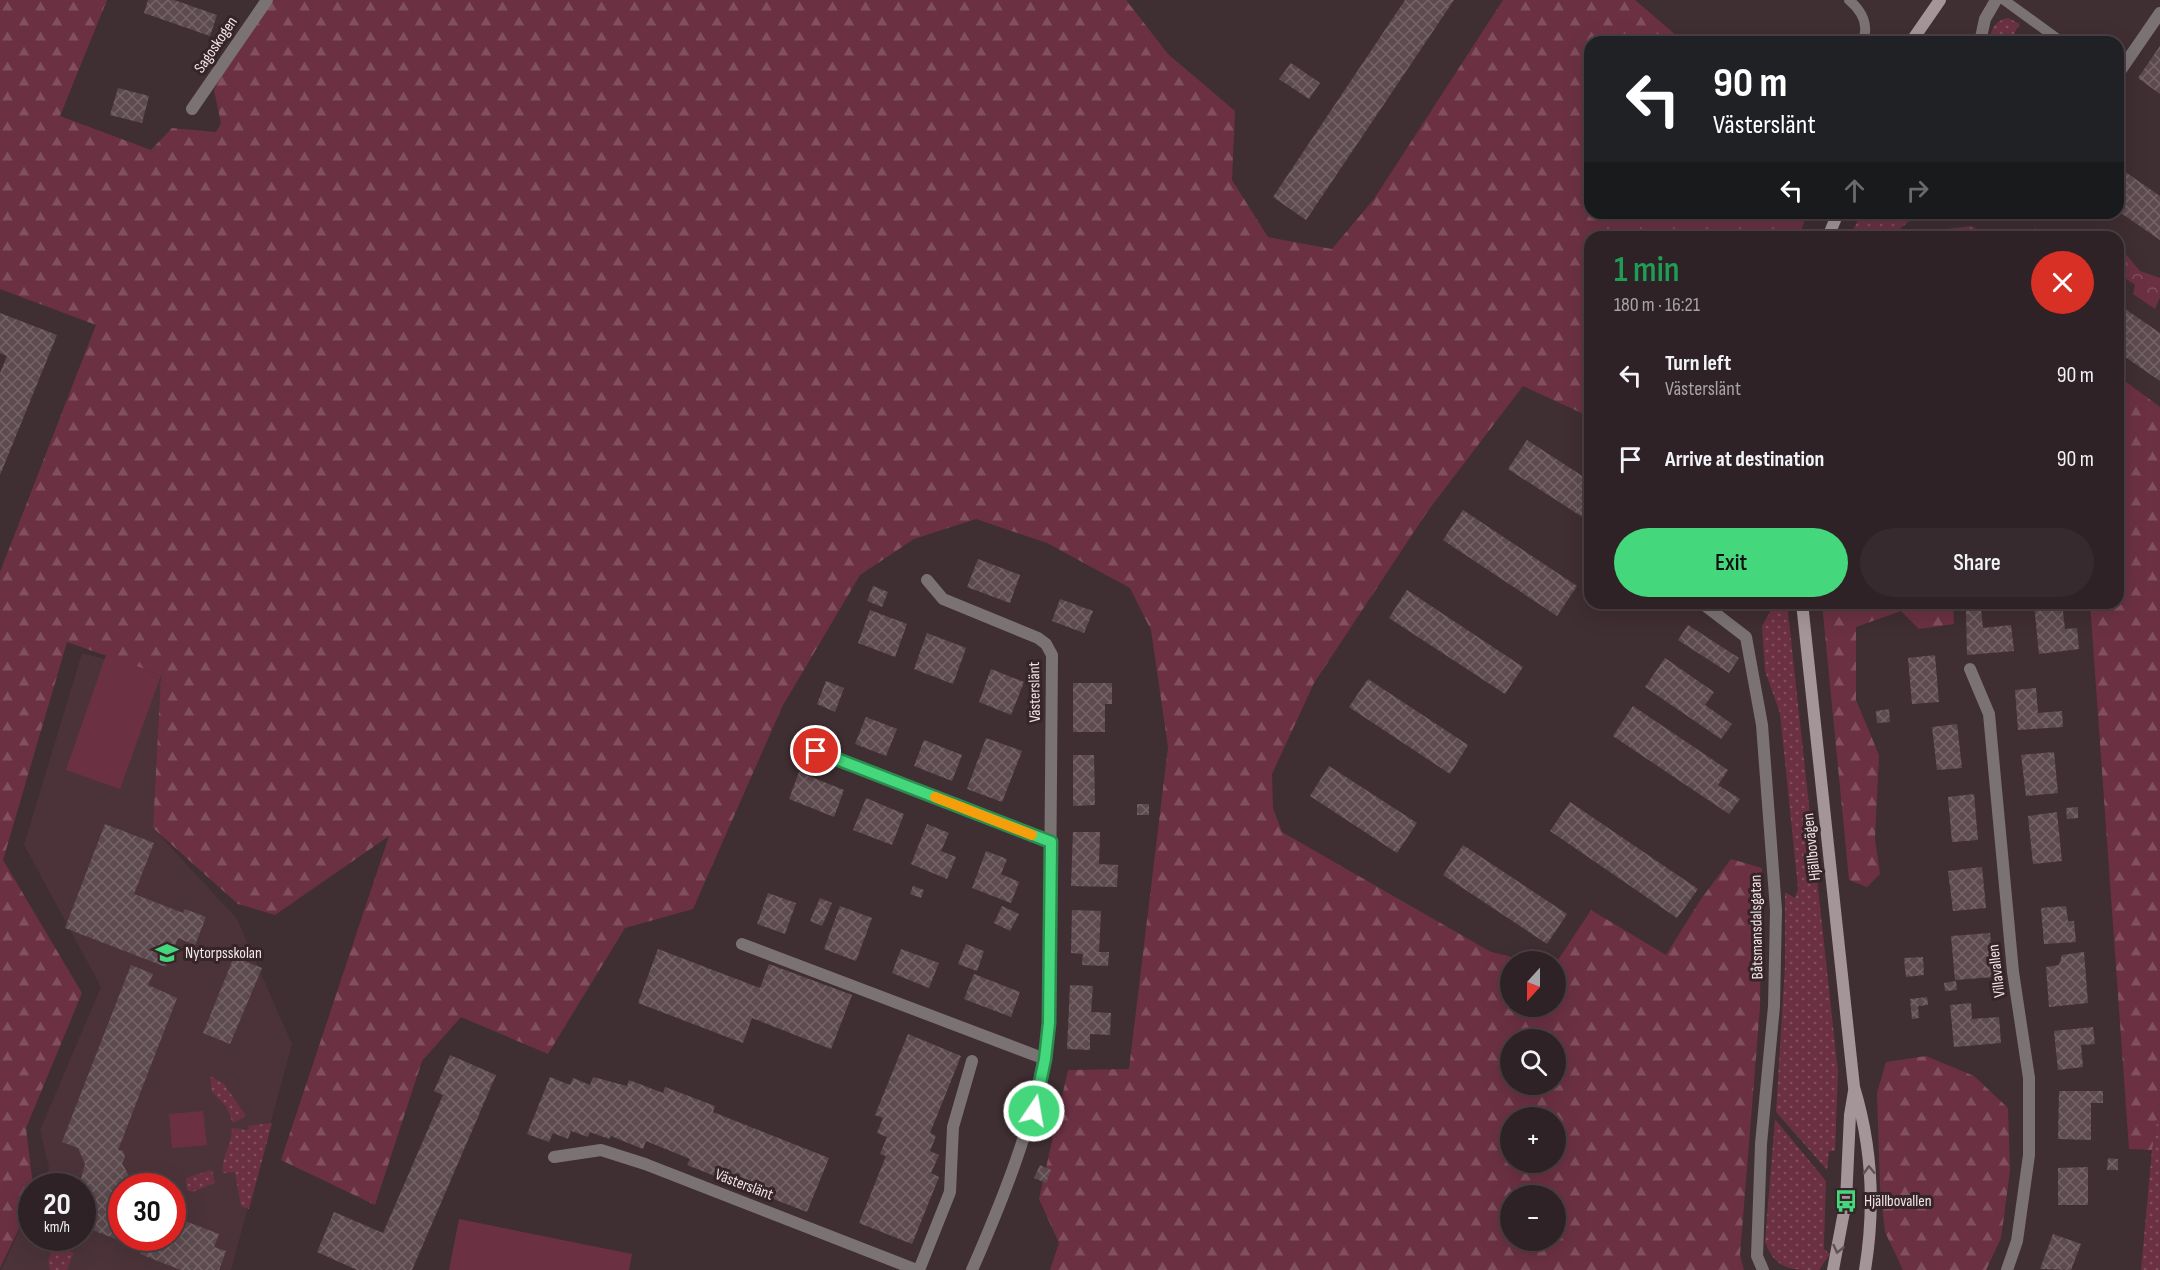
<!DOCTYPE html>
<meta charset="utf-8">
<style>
:root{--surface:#2f2226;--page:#372a2e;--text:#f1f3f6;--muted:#a7a4a7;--line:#4a3f43;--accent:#44d77b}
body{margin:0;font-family:"Sofia Sans Condensed",sans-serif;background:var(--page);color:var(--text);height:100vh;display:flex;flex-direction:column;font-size:22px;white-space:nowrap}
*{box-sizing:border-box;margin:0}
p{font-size:20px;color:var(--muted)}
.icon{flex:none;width:33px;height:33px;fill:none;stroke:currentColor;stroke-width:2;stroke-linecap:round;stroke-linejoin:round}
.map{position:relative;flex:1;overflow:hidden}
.panel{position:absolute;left:1584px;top:231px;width:540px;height:378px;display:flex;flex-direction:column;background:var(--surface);border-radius:18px;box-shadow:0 6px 24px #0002,0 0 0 2px var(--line)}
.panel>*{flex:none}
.top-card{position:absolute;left:1584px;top:36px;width:540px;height:183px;border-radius:18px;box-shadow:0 6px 24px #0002,0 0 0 2px var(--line);background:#202124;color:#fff;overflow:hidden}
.needle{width:39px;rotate:201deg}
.controls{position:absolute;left:1500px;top:951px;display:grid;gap:12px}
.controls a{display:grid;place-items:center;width:66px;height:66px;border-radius:50%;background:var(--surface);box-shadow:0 6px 24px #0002,0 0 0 2px var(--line);font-size:30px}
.speed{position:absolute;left:18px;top:1173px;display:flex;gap:12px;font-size:30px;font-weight:700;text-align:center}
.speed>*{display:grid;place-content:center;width:78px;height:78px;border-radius:50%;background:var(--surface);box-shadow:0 6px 24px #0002,0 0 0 2px var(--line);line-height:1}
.speed small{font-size:15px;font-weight:400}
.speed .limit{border:9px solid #d22;background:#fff;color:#111}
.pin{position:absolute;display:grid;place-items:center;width:51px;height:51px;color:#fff;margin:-26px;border:3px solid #fff;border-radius:50%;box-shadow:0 2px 6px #0007}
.me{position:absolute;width:66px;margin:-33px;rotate:12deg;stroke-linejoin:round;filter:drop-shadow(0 0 4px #0008)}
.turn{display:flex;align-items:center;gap:21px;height:126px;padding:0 30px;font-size:27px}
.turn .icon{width:78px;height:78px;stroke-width:2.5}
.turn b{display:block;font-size:42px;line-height:51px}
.lanes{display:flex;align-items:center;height:57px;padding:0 30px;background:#0003;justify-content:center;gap:30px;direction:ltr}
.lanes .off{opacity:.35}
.round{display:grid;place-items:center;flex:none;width:63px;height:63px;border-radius:32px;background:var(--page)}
.headline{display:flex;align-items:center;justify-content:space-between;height:102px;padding:0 30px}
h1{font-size:36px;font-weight:600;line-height:45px;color:#1e9e55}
.action{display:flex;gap:12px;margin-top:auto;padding:12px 30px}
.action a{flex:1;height:69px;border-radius:36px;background:var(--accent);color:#111;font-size:24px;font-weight:600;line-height:69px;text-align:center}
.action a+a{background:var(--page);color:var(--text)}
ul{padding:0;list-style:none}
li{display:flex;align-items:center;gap:18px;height:84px;padding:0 30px}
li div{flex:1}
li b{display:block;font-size:22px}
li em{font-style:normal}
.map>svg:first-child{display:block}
.built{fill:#4c333a;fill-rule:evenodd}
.grass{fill:url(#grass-dots)}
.forest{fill:url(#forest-firs);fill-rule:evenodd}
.park{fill:url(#park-crowns)}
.pitch{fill:#6b3143}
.building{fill:url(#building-cross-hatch)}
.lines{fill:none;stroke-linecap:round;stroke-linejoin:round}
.lane{stroke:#7b7274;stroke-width:10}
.street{stroke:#7b7274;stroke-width:12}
.secondary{stroke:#a49598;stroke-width:12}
.oneway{stroke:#615155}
.route-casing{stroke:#2c8c50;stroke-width:15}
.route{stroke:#44d77b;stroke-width:10}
.slow{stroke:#f59e0b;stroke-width:10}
.labels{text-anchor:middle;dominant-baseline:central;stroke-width:6;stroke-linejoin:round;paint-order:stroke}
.street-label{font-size:16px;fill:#f1e5e8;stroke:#352428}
.poi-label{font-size:16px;fill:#f1e5e8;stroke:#352428;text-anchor:start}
</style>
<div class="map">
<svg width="2160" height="1270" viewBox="0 0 2160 1270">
<defs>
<pattern id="grass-dots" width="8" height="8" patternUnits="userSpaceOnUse" patternTransform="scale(1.5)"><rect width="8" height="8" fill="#6b3143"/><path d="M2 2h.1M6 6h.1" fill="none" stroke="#814f5e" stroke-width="1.8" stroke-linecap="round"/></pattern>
<pattern id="forest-firs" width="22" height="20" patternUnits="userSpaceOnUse" patternTransform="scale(1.5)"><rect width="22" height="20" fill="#6b3143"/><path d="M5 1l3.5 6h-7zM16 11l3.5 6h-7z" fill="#814f5e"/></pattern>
<pattern id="park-crowns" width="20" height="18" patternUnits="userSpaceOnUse" patternTransform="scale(1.5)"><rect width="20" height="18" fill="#6b3143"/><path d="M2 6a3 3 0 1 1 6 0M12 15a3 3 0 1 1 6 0" fill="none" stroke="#814f5e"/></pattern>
<pattern id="building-cross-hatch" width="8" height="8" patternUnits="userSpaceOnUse" patternTransform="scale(1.5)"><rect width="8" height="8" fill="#5c4a4e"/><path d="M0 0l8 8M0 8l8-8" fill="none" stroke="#746468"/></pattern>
</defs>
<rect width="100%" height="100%" fill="#3f2e32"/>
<path class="built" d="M82,653L161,675L153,828L237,919L292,1044L231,1270H1L31,1205L32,1238H82V1186H41L49,1169L40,1130L101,987L24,845ZM122,1186H172V1238H122Z"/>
<g class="grass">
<path d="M2008,18L2020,24L2013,35L2021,42H1990C1990,30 1995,20 2008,18Z"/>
<path d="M1862,213H1918L1891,237H1849Z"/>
<path d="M1775,603H1787L1838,1072L1835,1151H1829L1827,1170L1776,1112L1785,966V892L1795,898L1798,888L1780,713L1765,671L1762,626Z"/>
<path d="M210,1076L224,1084L246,1116L233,1123L226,1106L212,1092Z"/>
<path d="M2160,1102V1270H2141L2152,1150Z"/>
<path d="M1775,1119L1826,1181L1824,1243V1249L1830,1254L1819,1270C1790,1270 1776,1270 1765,1242Z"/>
<path d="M272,1123L249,1209L241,1206L235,1172L223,1173C221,1156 232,1146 232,1128L248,1130L249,1126Z"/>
<path d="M212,1170L215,1183L192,1192L187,1190L186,1178Z"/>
<path d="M54,1245L74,1253L67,1270H50L48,1261Z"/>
</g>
<g class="forest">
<path d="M0,0H107L60,116L151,150L172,128L216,132L221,123L214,90L220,77L274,0H1126L1168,54L1235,111L1232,180L1268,237L1332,249L1374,199L1503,0H1635L1684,42H1590V213H1807L1799,237H1590V417L1523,386L1427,512L1314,683L1272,774L1273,808L1282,832L1491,952L1528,961L1510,962V1006H1556V963L1591,910L1666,955L1701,899L1731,859L1762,868L1760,1007L1740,1255L1744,1270H1050L1059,1243L1039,1199L1068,1070L1129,1069L1168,747L1151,630L1130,588L1047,543L976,519L914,539L860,575L782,707L693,909L625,928L548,1054L461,1017L422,1061L375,1205L281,1160L389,836L275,915L238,904L153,828L161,675L67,642L3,860L82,993L26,1128L33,1186L31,1204L0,1268V572L96,325L0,289ZM1510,1040H1556V1084H1510ZM1510,1118H1556V1162H1510ZM1510,1196H1556V1240H1510Z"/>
<path d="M1972,226L1987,237H1914L1920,232Z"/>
<path d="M2118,376L2160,407V1102L2152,1150L2129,1149L2090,603H2118Z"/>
<path d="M1822,603H1953L1954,624L1919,629L1901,611L1856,627V700L1879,755L1875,839L1880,874L1867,887L1849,880Z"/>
<path d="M1926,1056L1974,1076L2008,1108L2010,1171L2001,1238L1986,1270H1903L1885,1232L1880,1188L1877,1093L1886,1062Z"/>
</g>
<path class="park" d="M2118,242L2126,248L2124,252L2140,271L2160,278V297L2155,309L2133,294L2135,285L2118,273Z"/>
<g class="pitch">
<path d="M106,655L161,675L120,789L66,770Z"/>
<path d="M203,1111L207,1145L172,1148L169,1114Z"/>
<path d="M459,1219L632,1254L629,1270H449Z"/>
</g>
<g class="building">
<path d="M148,0H174L217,15L210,36L144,13Z"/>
<path d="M1405,0H1454L1306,220L1273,197Z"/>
<path d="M2160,46V94L2138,78Z"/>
<path d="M1291,63L1320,83L1309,99L1279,79Z"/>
<path d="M118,88L149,96L142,123L110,115Z"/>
<path d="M2118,167L2160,196V240L2118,211Z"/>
<path d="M2035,228L2048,237H2028Z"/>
<path d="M2118,304L2160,333V381L2118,352Z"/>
<path d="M0,313L57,335L0,475V373L7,356L0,353Z"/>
<path d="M1527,440L1590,481V522L1508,469Z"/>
<path d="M1463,510L1577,586L1557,616L1443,540Z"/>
<path d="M978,559L1020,575L1010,603L967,587Z"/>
<path d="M873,586L888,592L882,607L867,601Z"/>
<path d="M1407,590L1523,667L1505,694L1389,618Z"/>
<path d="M1060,599L1093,611L1084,633L1052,621Z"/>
<path d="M2062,603L2065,629L2077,628L2079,649L2039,654L2034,604Z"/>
<path d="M1981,609L1983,628L2011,625L2014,651L1967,655L1966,610Z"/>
<path d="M870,610L907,624L895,657L858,643Z"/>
<path d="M1688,625L1739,658L1729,673L1678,640Z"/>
<path d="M927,633L966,648L953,684L914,669Z"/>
<path d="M1935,655L1939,702L1912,704L1908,658Z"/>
<path d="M1665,658L1714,692L1705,705L1732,724L1721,739L1645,687Z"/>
<path d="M991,669L1024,682L1011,715L979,702Z"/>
<path d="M1368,679L1468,745L1450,774L1349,707Z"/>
<path d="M826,681L844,688L835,712L817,704Z"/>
<path d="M1073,683H1112V704H1105V732H1073Z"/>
<path d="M2036,688L2038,713L2062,711L2063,727L2018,730L2015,690Z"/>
<path d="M1633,706L1728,770L1718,785L1740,799L1729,814L1613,736Z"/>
<path d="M1889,709L1890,722L1877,723L1876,711Z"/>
<path d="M866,717L897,729L886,756L855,744Z"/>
<path d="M1957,724L1962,768L1937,770L1932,727Z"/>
<path d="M986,738L1022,751L1002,802L967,789Z"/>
<path d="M924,740L962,755L952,781L914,766Z"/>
<path d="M2054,752L2058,793L2026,796L2021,755Z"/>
<path d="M1073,755H1094L1095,805L1073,806Z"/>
<path d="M1329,766L1417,823L1397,853L1310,796Z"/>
<path d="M799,772L844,790L834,817L789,799Z"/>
<path d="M1974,794L1978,840L1952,842L1948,797Z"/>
<path d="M866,798L904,814L892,845L853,830Z"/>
<path d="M1570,802L1698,889L1677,918L1550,831Z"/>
<rect x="1137" y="804" width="12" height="11"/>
<path d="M2078,807V818L2067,819L2066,808Z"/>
<path d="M2057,812L2062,861L2033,864L2028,816Z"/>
<path d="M105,824L154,843L134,894L183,913L185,909L206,917L195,945L178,938L166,967L65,928Z"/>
<path d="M927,824L949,833L941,851L956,857L947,879L911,864Z"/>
<path d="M1073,832H1100L1099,864L1118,865L1117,887L1071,886Z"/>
<path d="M1463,845L1567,914L1547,944L1443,875Z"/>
<path d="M986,851L1007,859L1001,874L1019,882L1011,903L972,888Z"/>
<path d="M1982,867L1986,908L1953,911L1948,871Z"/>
<path d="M913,886L924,890L921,898L910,894Z"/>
<path d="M768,893L796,903L785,934L757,924Z"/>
<path d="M820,898L832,903L822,926L810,921Z"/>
<path d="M840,906L872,918L856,961L824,949Z"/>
<path d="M1002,906L1019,914L1010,931L994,923Z"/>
<path d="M2066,906L2068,921H2074L2076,942L2044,944L2041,908Z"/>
<path d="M1072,910L1101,911L1099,952H1109L1108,966L1082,965L1083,954L1071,953Z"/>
<path d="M1990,933L1994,977L1955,980L1951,936Z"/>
<path d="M966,944L984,951L977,971L958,964Z"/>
<path d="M658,949L760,988L769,964L852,995L831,1049L752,1018L743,1043L638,1003Z"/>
<path d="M901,949L939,963L929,988L892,973Z"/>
<path d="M2084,952L2088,1003L2049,1007L2046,967L2059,965L2062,955Z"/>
<path d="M234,957L262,968L230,1044L203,1033Z"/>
<path d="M1923,957L1924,975L1906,977L1904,958Z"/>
<path d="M131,965L153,974L148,985L177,998L118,1150L123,1151L125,1157L122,1163L130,1178L127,1186H122V1238H172V1216L219,1234L214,1247L226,1251L219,1270H181L140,1254L142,1249L82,1226V1186H79L85,1164L78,1148L62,1142Z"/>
<path d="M974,974L1020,992L1011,1017L964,999Z"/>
<path d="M1956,981L1957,990L1945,991L1944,983Z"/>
<path d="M1070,985L1093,986L1091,1012L1111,1013L1110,1035L1090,1034V1050L1067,1049Z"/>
<path d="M1927,997L1928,1005L1918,1006L1919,1018L1912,1019L1910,999Z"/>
<path d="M1971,1003L1972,1019L1999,1017L2001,1043L1954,1047L1950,1005Z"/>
<path d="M2093,1027L2095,1044L2081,1045L2083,1067L2058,1070L2054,1031Z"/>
<path d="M908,1034L961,1056L930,1133L936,1136L930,1151L939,1155L931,1173L939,1177L912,1244L859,1223L886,1156L880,1154L887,1137L877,1133L883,1118L875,1115Z"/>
<path d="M450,1055L496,1075L412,1270H357L317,1252L334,1212L383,1233L443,1095L434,1091Z"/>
<path d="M550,1077L570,1085L573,1078L590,1085L593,1077L627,1086L629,1080L663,1093L665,1087L715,1106L713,1112L829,1158L807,1212L687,1165L690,1159L646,1141L643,1149L611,1136L609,1139L590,1132L588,1137L571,1131L568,1139L553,1133L549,1142L527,1134Z"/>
<path d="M2059,1091H2103V1103H2091V1140L2058,1139Z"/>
<path d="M2108,1158L2118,1159V1170H2107Z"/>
<path d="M1040,1165L1051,1170L1046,1183L1034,1178Z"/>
<path d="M2088,1167V1205H2058V1168Z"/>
<path d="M2053,1234L2081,1244L2071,1270L2040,1269Z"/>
</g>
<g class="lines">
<g class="lane">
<path d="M1849,0C1862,11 1870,26 1862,42"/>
<path d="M2004,0L2062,42"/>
</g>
<g class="street">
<path d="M1980,42L1985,19L1996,0"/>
<path d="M2118,74L2160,13"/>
<path d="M192,109L267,0"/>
<path d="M927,580L943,599L1038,638L1046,644L1052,655L1049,1023C1039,1110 1007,1190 972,1270"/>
<path d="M1703,604L1746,637L1762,725L1776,910L1774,1006L1761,1144L1757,1256L1763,1270"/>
<path d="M1970,669L1989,714L2013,972L2029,1078V1155L2017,1241L2007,1270"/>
<path d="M816,751L1051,842"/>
<path d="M742,944L1045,1059"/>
<path d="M554,1157L601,1150L645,1164L917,1270"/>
<path d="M919,1270L950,1192L953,1127L972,1061"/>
</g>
<g class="secondary">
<path d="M1911,42L1940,0"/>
<path d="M1828,237L1838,213"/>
<path d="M1802,603L1854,1087C1872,1146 1875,1209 1865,1270"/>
<path d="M1833,1270L1846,1201L1850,1115L1854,1091"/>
</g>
</g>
<defs><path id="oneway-chevron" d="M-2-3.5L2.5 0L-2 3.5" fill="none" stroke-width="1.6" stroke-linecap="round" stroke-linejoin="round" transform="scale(1.5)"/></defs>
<g class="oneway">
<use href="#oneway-chevron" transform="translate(1869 1170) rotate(-92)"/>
<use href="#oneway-chevron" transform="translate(1838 1249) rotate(103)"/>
</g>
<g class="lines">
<g class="route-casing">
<path id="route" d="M816,751L1051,842L1049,1023L1045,1059L1034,1111"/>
</g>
<use href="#route" class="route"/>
<path class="slow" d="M935,797L1032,835"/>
</g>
<defs>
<g id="school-bare" transform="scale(1.8)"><path d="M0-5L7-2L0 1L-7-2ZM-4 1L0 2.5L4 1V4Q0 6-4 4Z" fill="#44d77b" stroke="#352428" stroke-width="2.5" paint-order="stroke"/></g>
<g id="bus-bare" transform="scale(1.8)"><path d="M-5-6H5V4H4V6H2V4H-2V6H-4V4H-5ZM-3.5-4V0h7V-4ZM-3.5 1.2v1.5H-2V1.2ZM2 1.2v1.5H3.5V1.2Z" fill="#44d77b" stroke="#352428" stroke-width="2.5" paint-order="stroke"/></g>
</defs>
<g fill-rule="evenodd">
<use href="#school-bare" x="167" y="953"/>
<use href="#bus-bare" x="1846" y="1201"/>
</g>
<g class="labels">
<g class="street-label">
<text transform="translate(216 45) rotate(-56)">Sagoskogen</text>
<text transform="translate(1035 692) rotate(-91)">Västerslänt</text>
<text transform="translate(1812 847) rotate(-96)">Hjällbovägen</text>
<text transform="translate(1757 927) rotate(-91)">Båtsmansdalsgatan</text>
<text transform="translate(1997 971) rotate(-97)">Villavallen</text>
<text transform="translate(744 1185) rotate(21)">Västerslänt</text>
</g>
<g class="poi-label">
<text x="185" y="953">Nytorpsskolan</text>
<text x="1864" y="1201">Hjällbovallen</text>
</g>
</g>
</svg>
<div class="controls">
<a><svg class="needle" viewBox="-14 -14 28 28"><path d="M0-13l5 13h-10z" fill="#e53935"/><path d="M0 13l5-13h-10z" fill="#a7a4a7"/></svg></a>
<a><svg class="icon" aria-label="search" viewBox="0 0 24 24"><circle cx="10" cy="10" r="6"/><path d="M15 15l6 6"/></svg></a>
<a>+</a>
<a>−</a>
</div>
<div class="speed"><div>20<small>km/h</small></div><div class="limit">30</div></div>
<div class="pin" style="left:816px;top:751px;background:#d93025"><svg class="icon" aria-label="arrive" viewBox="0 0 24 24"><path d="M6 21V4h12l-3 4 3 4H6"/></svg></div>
<svg class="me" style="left:1034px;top:1111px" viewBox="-20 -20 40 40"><circle r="17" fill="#44d77b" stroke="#fff" stroke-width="3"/><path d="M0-11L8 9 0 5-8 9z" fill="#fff"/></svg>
<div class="top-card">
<div class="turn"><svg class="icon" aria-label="left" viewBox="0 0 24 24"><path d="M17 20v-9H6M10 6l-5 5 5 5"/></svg><div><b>90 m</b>Västerslänt</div></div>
<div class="lanes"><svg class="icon" aria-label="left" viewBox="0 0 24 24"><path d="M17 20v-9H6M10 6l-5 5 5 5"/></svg><svg class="icon off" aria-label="ahead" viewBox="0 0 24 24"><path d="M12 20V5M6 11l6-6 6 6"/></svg><svg class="icon off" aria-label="right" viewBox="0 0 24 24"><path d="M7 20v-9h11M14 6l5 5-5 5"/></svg></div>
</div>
<section class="panel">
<div class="headline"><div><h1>1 min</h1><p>180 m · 16:21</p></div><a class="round" style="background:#d93025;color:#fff"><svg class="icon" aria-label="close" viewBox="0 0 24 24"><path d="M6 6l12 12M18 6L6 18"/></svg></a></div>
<ul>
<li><svg class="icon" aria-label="left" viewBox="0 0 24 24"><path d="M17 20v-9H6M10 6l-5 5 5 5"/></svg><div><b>Turn left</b><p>Västerslänt</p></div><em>90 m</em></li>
<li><svg class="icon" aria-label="arrive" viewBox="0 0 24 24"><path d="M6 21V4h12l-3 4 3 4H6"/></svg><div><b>Arrive at destination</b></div><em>90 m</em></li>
</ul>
<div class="action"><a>Exit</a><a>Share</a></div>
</section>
</div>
